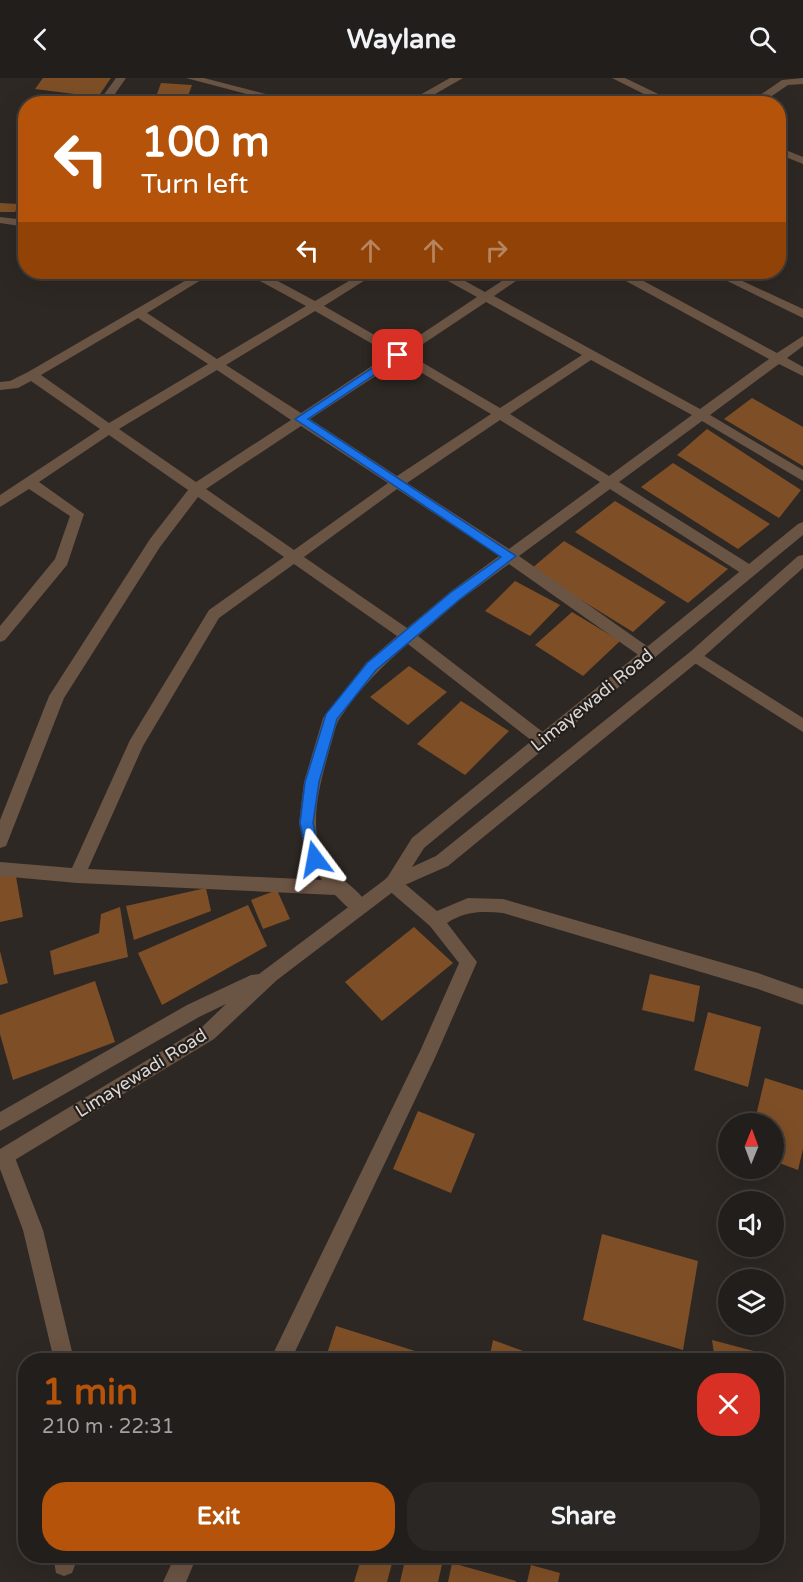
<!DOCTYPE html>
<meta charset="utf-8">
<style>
:root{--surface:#221e1b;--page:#2a2724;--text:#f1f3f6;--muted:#a2a2a3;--line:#3f3c3a;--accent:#b45309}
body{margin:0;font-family:"Varela Round",sans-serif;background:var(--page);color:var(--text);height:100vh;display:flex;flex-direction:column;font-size:22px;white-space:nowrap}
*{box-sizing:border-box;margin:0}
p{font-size:20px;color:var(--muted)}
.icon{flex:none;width:33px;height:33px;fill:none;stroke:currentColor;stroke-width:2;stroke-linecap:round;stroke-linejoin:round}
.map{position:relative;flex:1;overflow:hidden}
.details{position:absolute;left:18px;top:1275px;width:766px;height:210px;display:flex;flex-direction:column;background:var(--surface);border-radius:24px;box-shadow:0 6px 24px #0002,0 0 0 2px var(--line)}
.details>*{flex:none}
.hud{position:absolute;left:18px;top:18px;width:768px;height:183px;border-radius:24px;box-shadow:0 6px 24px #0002,0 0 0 2px var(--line);background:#b45309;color:#fff;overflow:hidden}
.needle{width:39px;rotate:1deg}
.buttons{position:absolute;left:718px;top:1035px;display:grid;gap:12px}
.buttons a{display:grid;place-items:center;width:66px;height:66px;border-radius:50%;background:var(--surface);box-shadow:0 6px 24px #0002,0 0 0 2px var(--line);font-size:30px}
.pin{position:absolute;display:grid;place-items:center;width:51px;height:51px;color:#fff;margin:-26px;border-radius:12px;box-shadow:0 3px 9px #0006}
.me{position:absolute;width:66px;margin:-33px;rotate:347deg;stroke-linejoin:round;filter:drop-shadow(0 0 4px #0008)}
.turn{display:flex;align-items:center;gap:21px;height:126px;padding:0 24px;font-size:27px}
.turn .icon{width:78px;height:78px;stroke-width:2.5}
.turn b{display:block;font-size:42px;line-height:51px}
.lanes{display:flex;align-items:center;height:57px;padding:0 24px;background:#0003;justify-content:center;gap:30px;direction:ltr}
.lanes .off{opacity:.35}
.round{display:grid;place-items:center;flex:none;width:63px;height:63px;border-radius:24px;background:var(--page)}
.head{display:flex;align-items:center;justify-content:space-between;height:102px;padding:0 24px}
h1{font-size:36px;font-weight:800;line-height:45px;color:var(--accent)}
.cta{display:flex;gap:12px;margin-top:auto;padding:12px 24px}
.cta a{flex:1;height:69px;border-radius:24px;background:var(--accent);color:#fff;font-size:24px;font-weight:800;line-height:69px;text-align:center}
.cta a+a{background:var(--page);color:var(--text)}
header{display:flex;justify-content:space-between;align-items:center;height:78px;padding:0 24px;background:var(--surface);font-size:27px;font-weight:800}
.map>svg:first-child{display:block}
.building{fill:#7e4f27}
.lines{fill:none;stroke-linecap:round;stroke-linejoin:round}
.minor{fill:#6a5444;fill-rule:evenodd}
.tertiary{fill:#6a5444;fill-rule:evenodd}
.route{fill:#1a73e8;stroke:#114b97;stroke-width:1.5}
.labels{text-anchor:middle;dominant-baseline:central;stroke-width:4.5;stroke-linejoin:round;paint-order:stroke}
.street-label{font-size:18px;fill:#dbd7d5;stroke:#241f1b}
</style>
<header><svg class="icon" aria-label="back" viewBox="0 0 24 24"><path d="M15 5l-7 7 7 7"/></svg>Waylane<svg class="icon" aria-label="search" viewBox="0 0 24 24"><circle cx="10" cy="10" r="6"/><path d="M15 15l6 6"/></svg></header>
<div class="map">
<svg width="803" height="1504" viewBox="0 0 803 1504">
<rect width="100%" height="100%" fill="#2e2824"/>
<g class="building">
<path d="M43,0H111L98,19L35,11Z"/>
<path d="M161,5L192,7L185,26L154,24Z"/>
<path d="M0,125L19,126L15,134H0Z"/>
<path d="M752,320L803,349V388L724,341Z"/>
<path d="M707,351L801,412L779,440L677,377Z"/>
<path d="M673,385L770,446L738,471L641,409Z"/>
<path d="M615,423L728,491L688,525L575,454Z"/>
<path d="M564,463L666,524L633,554L531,491Z"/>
<path d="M515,503L560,527L530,558L485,533Z"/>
<path d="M572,534L620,563L583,598L535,567Z"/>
<path d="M409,588L447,614L408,647L370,619Z"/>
<path d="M461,623L509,653L465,697L417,666Z"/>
<path d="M15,793L23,839L0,844V796Z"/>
<path d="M206,810L211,833L134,862L126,828Z"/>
<path d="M277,812L290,841L263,851L251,822Z"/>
<path d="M248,827L267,868L162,927L138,875Z"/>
<path d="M120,829L128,879L54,897L50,873L99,855L101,836Z"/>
<path d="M414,849L453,885L382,943L345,904Z"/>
<path d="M0,873L8,905L0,907Z"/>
<path d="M650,896L700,908L694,944L642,932Z"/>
<path d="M95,903L115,964L13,1002L0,956V937Z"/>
<path d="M708,934L761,949L748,1009L694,992Z"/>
<path d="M765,1000L803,1012V1071L798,1092L774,1083V1046H754Z"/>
<path d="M418,1033L475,1056L451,1115L393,1091Z"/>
<path d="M602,1156L698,1183L683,1272L583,1242Z"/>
<path d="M336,1248L437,1280L436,1282H325Z"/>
<path d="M493,1262L548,1282H489Z"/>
<path d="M712,1262L772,1278L773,1282H715Z"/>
<path d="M628,1274H643L642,1282H617Z"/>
<path d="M362,1478H394L387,1504H354Z"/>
<path d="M406,1478H444L438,1504H400Z"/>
<path d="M452,1485L516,1503V1504H448Z"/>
<path d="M531,1487L560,1495L558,1504H527Z"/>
</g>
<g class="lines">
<g class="minor">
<path d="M116,0H126L108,26H97Z"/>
<path d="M186,0H204L304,26H284Z"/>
<path d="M450,0H463L418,26H404Z"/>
<path d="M612,0H625L679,26H664Z"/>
<path d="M803,0V6L788,7L760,26H747L782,2Z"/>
<path d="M778,69L803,79V86L778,76Z"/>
<path d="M0,139L26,142V149L0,145Z"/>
<path d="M200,194H214L147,235L217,281L306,228L249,197L247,194H261L315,223L364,194H378L324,228L399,271L477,219L437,197L435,194H449L485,214L516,194H529L494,218L700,331L769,281L615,197L613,194H627L777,275L803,258V268L787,280L803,289V298L779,286L710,337L803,392V403L702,343L619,404L754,489L756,493L754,497H744L610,411L519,478L654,573L657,577L654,581H644L509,486L460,522L418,558L548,658L550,662L548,666L542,668L536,666L408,566C382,588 359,611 340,640C335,647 334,658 331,666C322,699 307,745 323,778C333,799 359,809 369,829L366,834C353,839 344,825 335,817L77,805L0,798V784L72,790L130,662L209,532L284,479L198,419L160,469L64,620L8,763L6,768L0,770V742L49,618L150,461L188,412L109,357L39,404L84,436L67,487L5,562L0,564V548L55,481L70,438L29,411L0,429V417L100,351L31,303L18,310L0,312V304L10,303L28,294ZM486,224L582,277L500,330L408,276ZM315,233L390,276L301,335L226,287ZM138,240L208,286L109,345L41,297ZM400,282L491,336L397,398L310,341ZM591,282L692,337L609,398L510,336ZM217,292L291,342L196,404L119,351ZM500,342L600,404L509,471L407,405ZM301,348L388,405L294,472L206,411ZM397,411L499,478L450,514L407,550L304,479ZM294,486L397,558L366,585L323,640L304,704L299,745L307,781L322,802L88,791L143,668L219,540Z"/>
<path d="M709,194H723L803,231V240Z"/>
<path d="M695,572L803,640V654L690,582L687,578L690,574Z"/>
<path d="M392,798L398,800L437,833L468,820L503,821L758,895L803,911V927L758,911L503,835C482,833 465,833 447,845L477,884L434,982L291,1282H270L421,971L459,885L430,848L386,810L384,805L386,800Z"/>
<path d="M5,1070L12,1072L43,1152L74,1282H54L23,1152L0,1091V1072Z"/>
<path d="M53,1478H75V1487L72,1495L64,1498L56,1495Z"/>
<path d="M175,1478H197L186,1504H163Z"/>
</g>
<path class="tertiary" d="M803,444V457L424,770L412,789L436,778L690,574L798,478L803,477V490L700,582L448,788L398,810L277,902L214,961L0,1091V1071L202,949L226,926L199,939L0,1053V1034L187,927L251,897L259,896L387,800L412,760L798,446Z"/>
</g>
<path class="route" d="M398,273L401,274V279L308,341L516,478L459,522L376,592L337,641L319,704L313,745L321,781L319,785H310L308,781L300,745L305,704L326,636L367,585L450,515L501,479L295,341Z"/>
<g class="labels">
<g class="street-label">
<text transform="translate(592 622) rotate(-39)">Limayewadi Road</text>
<text transform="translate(141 995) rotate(-32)">Limayewadi Road</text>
</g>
</g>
</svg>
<div class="buttons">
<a><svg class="needle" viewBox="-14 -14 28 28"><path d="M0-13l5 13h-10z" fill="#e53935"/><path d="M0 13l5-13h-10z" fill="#a2a2a3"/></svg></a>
<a><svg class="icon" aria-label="sound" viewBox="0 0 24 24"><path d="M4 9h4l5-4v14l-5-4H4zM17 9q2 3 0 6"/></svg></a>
<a><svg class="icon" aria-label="layers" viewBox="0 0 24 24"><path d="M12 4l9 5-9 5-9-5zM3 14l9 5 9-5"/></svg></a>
</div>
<div class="pin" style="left:398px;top:277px;background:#d93025"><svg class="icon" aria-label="arrive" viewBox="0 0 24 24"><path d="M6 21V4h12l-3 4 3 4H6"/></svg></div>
<svg class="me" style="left:315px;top:781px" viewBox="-20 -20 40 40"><path d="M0-17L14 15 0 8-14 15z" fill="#1a73e8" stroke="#fff" stroke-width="4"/></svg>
<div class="hud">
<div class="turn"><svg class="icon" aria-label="left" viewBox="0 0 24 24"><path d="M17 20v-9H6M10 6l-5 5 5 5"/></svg><div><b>100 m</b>Turn left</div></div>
<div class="lanes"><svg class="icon" aria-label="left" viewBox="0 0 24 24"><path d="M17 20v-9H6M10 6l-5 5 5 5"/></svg><svg class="icon off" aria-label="ahead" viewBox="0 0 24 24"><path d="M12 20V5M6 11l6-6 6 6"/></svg><svg class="icon off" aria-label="ahead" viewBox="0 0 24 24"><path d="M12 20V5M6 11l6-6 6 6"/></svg><svg class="icon off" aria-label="right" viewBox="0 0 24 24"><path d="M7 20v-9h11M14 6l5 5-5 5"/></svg></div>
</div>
<section class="details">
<div class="head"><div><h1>1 min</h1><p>210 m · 22:31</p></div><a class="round" style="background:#d93025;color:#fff"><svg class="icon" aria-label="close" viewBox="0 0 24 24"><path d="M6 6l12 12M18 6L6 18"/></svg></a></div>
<div class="cta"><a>Exit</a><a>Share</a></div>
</section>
</div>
